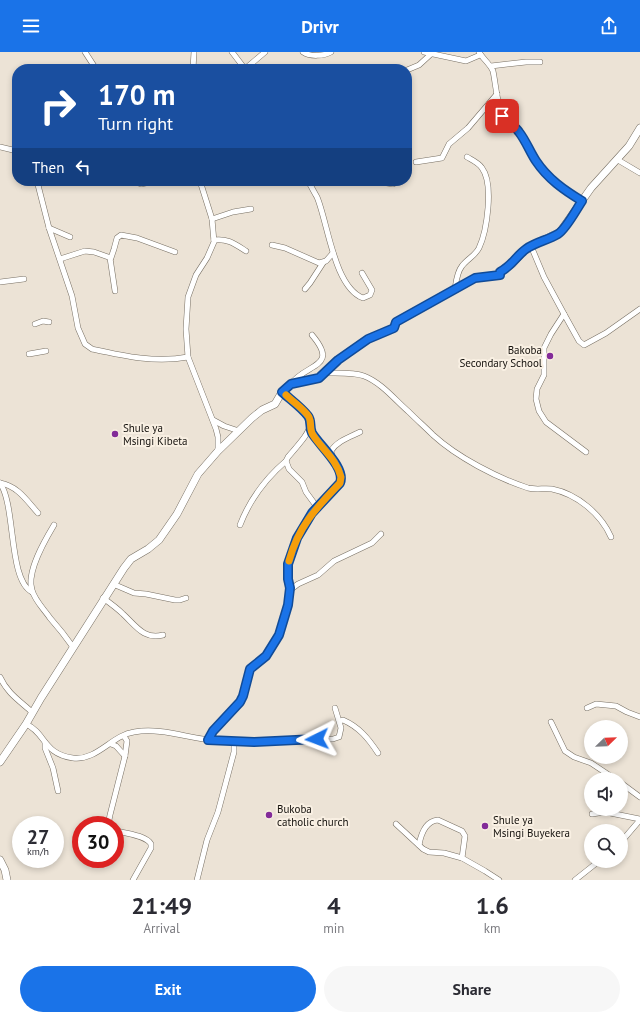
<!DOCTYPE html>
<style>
:root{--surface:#fff;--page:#f7f7f7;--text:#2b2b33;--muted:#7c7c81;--accent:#1a73e8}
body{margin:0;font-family:"PT Sans",sans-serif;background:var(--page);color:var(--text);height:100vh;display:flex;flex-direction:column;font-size:15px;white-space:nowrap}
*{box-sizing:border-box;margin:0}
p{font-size:13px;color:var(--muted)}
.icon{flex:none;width:22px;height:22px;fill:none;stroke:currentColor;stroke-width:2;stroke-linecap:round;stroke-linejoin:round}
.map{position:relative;height:828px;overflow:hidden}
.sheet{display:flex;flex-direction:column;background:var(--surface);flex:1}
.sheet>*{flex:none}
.banner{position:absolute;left:12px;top:12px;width:400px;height:122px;border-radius:16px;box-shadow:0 2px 6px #0003;background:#1a4fa0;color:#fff;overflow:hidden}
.needle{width:26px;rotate:67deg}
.tools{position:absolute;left:584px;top:668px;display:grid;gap:8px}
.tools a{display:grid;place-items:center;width:44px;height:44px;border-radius:50%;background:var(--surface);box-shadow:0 2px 6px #0003;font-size:20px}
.speed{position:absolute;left:12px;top:764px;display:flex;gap:8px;font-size:20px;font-weight:700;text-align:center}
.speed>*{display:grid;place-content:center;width:52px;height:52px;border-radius:50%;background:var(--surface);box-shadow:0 2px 6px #0003;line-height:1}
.speed small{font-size:10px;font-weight:400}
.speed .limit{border:6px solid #d22;background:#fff;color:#111}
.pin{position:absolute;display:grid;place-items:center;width:34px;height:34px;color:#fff;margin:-17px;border-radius:8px;box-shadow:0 2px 6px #0006}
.me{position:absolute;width:44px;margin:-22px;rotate:267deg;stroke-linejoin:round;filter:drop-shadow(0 0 3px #0008)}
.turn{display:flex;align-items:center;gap:14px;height:84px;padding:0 20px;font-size:18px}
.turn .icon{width:52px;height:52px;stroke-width:2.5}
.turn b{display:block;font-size:28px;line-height:34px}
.then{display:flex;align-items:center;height:38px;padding:0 20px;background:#0003;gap:8px;font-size:15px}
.eta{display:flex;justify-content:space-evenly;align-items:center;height:68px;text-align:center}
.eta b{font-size:24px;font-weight:600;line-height:28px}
.primary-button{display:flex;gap:8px;margin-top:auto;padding:8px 20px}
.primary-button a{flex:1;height:46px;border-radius:24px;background:var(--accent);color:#fff;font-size:16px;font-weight:600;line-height:46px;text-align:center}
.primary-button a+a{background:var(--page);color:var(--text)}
header{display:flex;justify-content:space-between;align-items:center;height:52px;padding:0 20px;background:var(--accent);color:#fff;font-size:18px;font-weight:600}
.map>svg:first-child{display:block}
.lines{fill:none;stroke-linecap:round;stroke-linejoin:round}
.street-casing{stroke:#776f63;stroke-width:6}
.secondary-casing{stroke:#776f63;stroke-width:8}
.street{stroke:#fff;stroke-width:5}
.secondary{stroke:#fff;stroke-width:7}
.route-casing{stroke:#114b97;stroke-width:10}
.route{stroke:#1a73e8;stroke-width:7}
.slow{stroke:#f59e0b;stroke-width:7}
.poi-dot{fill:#832b99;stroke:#f9f0e3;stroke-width:1.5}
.labels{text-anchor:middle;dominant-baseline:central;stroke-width:4;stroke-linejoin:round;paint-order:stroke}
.poi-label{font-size:11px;fill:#15120e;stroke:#f9f0e3;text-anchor:start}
</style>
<header><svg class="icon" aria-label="menu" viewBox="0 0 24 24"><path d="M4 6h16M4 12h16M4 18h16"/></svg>Drivr<svg class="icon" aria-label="share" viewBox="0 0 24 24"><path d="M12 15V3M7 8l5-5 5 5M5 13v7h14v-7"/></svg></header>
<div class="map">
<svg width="640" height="828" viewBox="0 0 640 828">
<rect width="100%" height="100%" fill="#ece3d6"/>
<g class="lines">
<g class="street-casing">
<g id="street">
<path d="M85,0L96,17"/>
<path d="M232,0L245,17"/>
<path d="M303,0C310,5 324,4 331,0"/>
<path d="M424,0L466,9L480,3"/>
<path d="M479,0C483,7 490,12 493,19C496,33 497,55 504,67C507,73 515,74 520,80C526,89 530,100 536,110C548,127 564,138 582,149"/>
<path d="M491,14L526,10H540"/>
<path d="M193,17L194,0"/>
<path d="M245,17L265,0"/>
<path d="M407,18L419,13L431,2"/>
<path d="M0,95L17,99"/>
<path d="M618,108L640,121"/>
<path d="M416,110L442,106L449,92L468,76L497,42"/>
<path d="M37,129L49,176L72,244L78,276L85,292L92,297C124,304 155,311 188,305"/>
<path d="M132,129L141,132L156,129"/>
<path d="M200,129L212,167L214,190L207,206L196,223L188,245L186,277L188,305L216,377L218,385V399"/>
<path d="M308,129C311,134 314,140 317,145C328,171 334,235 363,246L370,243L372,238L362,221"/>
<path d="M380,130L393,132L400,129"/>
<path d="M212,167L233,160L251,157"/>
<path d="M49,176L70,185"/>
<path d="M214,188C227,186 235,192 246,199"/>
<path d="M272,193L285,196L319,211L326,209L333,201"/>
<path d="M531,194L544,225L564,262L551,282L544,296V323L537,337L536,347L539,359L546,370L586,400"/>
<path d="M110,206L115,239"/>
<path d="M60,207L85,199L94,200L111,206L114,197L117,186L121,183L137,186L175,200"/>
<path d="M0,230L24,227"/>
<path d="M305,237L310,231L323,211"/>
<path d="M455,237C456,230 457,220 462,214C467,207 475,204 479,196C487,179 494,132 482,116C479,111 472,108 467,105"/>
<path d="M564,262L579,289L584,293L606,281L640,257"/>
<path d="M35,272L43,269L49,270"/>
<path d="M29,302L46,299"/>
<path d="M325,321C336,321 354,320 364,324C382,331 395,348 409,360C417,368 425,375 433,383C457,405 497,426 528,436C536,438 544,436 552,437C577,442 601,462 611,485"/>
<path d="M291,332C306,311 340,316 312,283"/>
<path d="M282,340C316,372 320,368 288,405L286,409L289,417L302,430L306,440L317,455"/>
<path d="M213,368L224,374L239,379"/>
<path d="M310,377L313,382L331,405"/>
<path d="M0,431C16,453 8,528 32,540"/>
<path d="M0,431C18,434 27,449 38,461"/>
<path d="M54,473C45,488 26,520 32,538C35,549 44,557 50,566C58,575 66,585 73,595"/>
<path d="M240,473C250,447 265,427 286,409"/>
<path d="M113,532L134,541L146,542L175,548H180L186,546"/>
<path d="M290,538L298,532L318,523L334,509L372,491L381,482"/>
<path d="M103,546C110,551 117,556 123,562C136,574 144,588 163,583"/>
<path d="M0,625C7,641 20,649 32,660"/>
<path d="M587,656L596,652L616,654L627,660L640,665"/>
<path d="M340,669L343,668C359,675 368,686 378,701"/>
<path d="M551,670L565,699L574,705L591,711L615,727"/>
<path d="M26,672C46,681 43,702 73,706C97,709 112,683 134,680C164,675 191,688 221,689C258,691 296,687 333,687L339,685L341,676L335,656"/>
<path d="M208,688L213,679L240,650L243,644L250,617L266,603L279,583L288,553L290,536L288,527V512L297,486L312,461L340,431C345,420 332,411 331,399C337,389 350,385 360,380"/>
<path d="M45,691V696L53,716L58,739"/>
<path d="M111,692L116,694L125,704"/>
<path d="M621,731L640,745"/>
<path d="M592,762L605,760L640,767"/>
<path d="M396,772L423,797L429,800L444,801L462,806"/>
<path d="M110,773L109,768L110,763L125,704L127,689L124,684"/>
<path d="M115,778C125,782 146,783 151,792V796L133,828"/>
<path d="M621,790L640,768"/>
<path d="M419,793C421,782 426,769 438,768L462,779L465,784L462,806L485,819L499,828"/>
<path d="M197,828L207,788L218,760L234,700V692L231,689"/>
<path d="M575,828L599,809"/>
</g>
</g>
<g class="secondary-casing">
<g id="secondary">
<path d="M0,710L26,672L41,646L124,516L131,507L148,497L159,488L177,462L198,422L218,399L252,366L262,358L275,352L282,340L291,332L319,326L338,308L368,287L394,276L396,270L475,226L500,223V220L512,212L522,201L531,194L560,180L591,136L629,94L640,76"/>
<path d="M0,808L5,818L7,828"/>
</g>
</g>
<use href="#street" class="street"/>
<use href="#secondary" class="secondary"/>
</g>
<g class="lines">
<g class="route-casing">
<path id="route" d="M317,687L254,690L208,688L213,679L240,650L243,644L250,617L266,604L279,583L288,553L290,536L288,527V512L297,486L312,461L340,431C346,416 320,394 312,381C309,375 312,369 308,364C301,355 291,348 282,340L291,332L319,326L338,308L368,287L394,276L396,270L475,226L500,223V220C513,213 516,204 526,197C536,190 548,188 558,182C566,177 576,158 582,149C564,138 548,127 536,109C530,100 526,89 519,80C514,72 506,72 502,64"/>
</g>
<use href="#route" class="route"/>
<path class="slow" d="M286,343C293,350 304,357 309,365C312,371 309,377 313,383C322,397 337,408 341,425L340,431C316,456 298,475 289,509"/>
</g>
<g class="poi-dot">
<circle cx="550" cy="304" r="4"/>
<circle cx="115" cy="382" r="4"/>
<circle cx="269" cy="763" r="4"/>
<circle cx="485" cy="774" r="4"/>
</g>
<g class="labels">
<g class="poi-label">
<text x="542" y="298" text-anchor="end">Bakoba<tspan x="542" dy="13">Secondary School</tspan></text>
<text x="123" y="376">Shule ya<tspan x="123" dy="13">Msingi Kibeta</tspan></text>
<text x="277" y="757">Bukoba<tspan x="277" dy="13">catholic church</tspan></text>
<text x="493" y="768">Shule ya<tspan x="493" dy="13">Msingi Buyekera</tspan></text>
</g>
</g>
</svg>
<div class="tools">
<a><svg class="needle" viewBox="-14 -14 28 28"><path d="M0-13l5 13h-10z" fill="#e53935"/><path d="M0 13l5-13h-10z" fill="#7c7c81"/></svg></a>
<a><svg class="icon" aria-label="sound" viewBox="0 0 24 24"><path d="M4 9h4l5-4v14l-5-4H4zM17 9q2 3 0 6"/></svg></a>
<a><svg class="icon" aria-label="search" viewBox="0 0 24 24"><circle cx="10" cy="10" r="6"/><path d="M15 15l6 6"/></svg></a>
</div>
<div class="speed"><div>27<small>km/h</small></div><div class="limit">30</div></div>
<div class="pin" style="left:502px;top:64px;background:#d93025"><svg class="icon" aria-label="arrive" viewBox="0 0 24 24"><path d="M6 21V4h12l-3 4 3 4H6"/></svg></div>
<svg class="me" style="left:317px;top:687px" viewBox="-20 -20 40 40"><path d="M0-17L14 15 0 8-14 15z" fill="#1a73e8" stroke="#fff" stroke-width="4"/></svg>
<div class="banner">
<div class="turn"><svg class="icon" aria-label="right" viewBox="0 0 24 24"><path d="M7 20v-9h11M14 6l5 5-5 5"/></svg><div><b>170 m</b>Turn right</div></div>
<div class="then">Then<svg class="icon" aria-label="left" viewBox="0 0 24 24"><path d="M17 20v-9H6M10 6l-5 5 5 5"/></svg></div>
</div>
</div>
<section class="sheet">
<div class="eta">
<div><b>21:49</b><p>Arrival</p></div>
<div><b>4</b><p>min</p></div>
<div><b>1.6</b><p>km</p></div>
</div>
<div class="primary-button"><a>Exit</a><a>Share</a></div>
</section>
